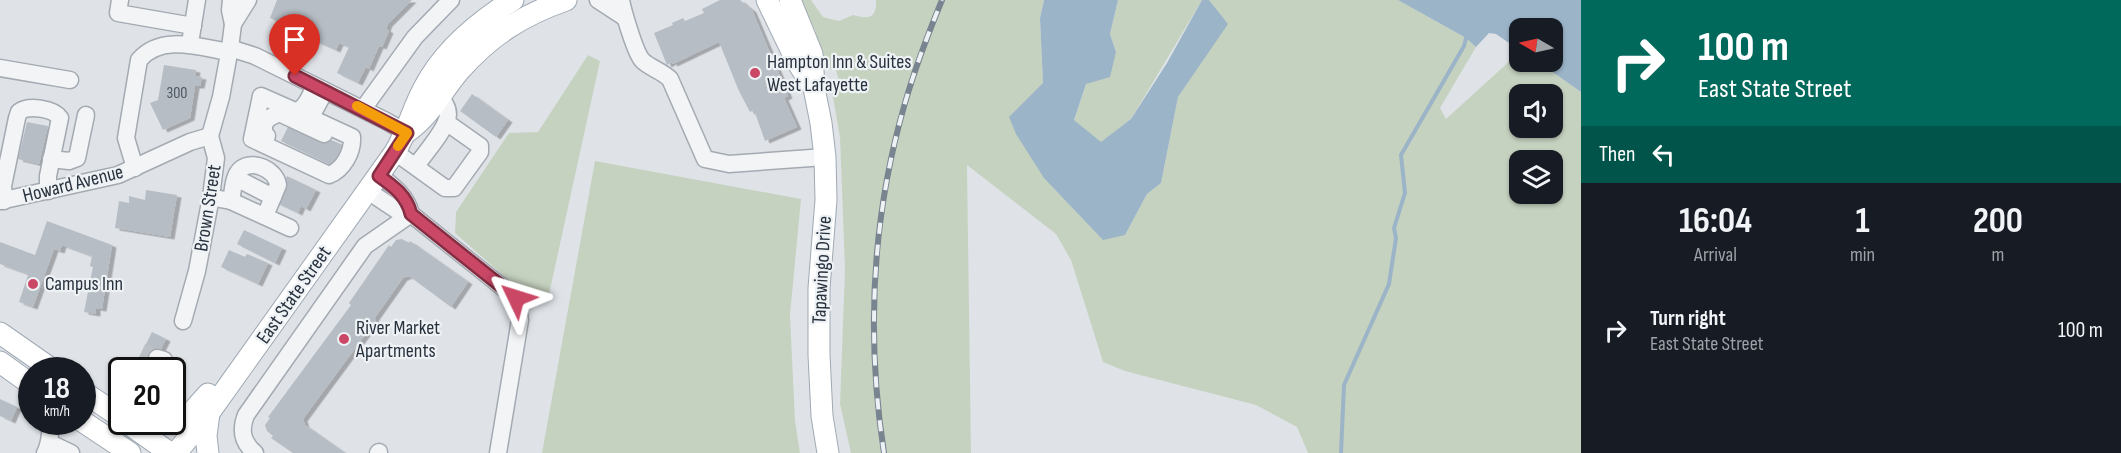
<!DOCTYPE html>
<style>
:root{--surface:#171b24;--page:#20242c;--text:#f1f3f6;--muted:#9ea1a6}
body{margin:0;font-family:"Sofia Sans Condensed",sans-serif;background:var(--page);color:var(--text);height:100vh;display:flex;flex-direction:column;font-size:22px;white-space:nowrap}
*{box-sizing:border-box;margin:0}
p{font-size:20px;color:var(--muted)}
.icon{flex:none;width:33px;height:33px;fill:none;stroke:currentColor;stroke-width:2;stroke-linecap:round;stroke-linejoin:round}
.map{position:relative;flex:1;overflow:hidden}
.drawer{display:flex;flex-direction:column;background:var(--surface);width:540px}
.drawer>*{flex:none}
.guide{background:#00695c;color:#fff;overflow:hidden}
.needle{width:39px;rotate:279deg}
.tools{position:absolute;left:1509px;top:18px;display:grid;gap:12px}
.tools a{display:grid;place-items:center;width:54px;height:54px;border-radius:12px;background:var(--surface);box-shadow:0 2px 4px #0004;font-size:30px}
.speed{position:absolute;left:18px;top:357px;display:flex;gap:12px;font-size:30px;font-weight:700;text-align:center}
.speed>*{display:grid;place-content:center;width:78px;height:78px;border-radius:50%;background:var(--surface);box-shadow:0 2px 4px #0004;line-height:1}
.speed small{font-size:15px;font-weight:400}
.speed .limit{border:3px solid #111;border-radius:9px;background:#fff;color:#111}
.pin{position:absolute;display:grid;place-items:center;width:51px;height:51px;color:#fff;margin:-62px -26px;border-radius:50% 50% 50% 0;rotate:-45deg;box-shadow:0 0 6px #0007}
.pin .icon{rotate:45deg}
.me{position:absolute;width:66px;margin:-33px;rotate:311deg;stroke-linejoin:round;filter:drop-shadow(0 0 4px #0008)}
.turn{display:flex;align-items:center;gap:21px;height:126px;padding:0 18px;font-size:27px}
.turn .icon{width:78px;height:78px;stroke-width:2.5}
.turn b{display:block;font-size:42px;line-height:51px}
.then{display:flex;align-items:center;height:57px;padding:0 18px;background:#0003;gap:12px;font-size:22px}
.eta{display:flex;justify-content:space-evenly;align-items:center;height:102px;text-align:center}
.eta b{font-size:36px;font-weight:700;line-height:42px}
ul{padding:0;list-style:none}
li{display:flex;align-items:center;gap:18px;height:90px;padding:0 18px}
li div{flex:1}
li b{display:block;font-size:22px}
li em{font-style:normal}
main{display:flex;flex:1;min-height:0}
.map>svg:first-child{display:block}
.green{fill:#c6d2c0;fill-rule:evenodd}
.water{fill:#9bb4c7}
.lines{fill:none;stroke-linecap:round;stroke-linejoin:round}
.stream{stroke:#9bb4c7;stroke-width:4}
.building{fill:#b6bdc4;filter:url(#shadow)}
.minor-tunnel{stroke:#bac0c6;stroke-width:16;stroke-dasharray:16 8;stroke-linecap:butt}
.minor-casing{stroke:#a4aab2;stroke-width:19}
.major-casing{stroke:#9fa9b3;stroke-width:23}
.minor{stroke:#f2f4f6;stroke-width:16}
.major{stroke:#fff;stroke-width:21}
.rail-casing{stroke:#798491;stroke-width:6}
.rail{stroke:#eef2f5;stroke-width:4;stroke-dasharray:11;stroke-linecap:butt}
.route-casing{stroke:#832e42;stroke-width:15}
.route{stroke:#ca4766;stroke-width:10}
.slow{stroke:#f59e0b;stroke-width:10}
.poi-dot{fill:#ca4766;stroke:#eef2f5;stroke-width:2}
.labels{text-anchor:middle;dominant-baseline:central;stroke-width:4.5;stroke-linejoin:round;paint-order:stroke}
.number-label{font-size:16px;fill:#4c5560}
.poi-label{font-size:20px;fill:#28323e;stroke:#eef2f5;text-anchor:start}
.street-label{font-size:20px;fill:#28323e;stroke:#eef2f5}
</style>
<main>
<div class="map">
<svg width="1581" height="453" viewBox="0 0 1581 453">
<defs>
<filter id="shadow"><feDropShadow dx="4.5" dy="2.5" stdDeviation="0" flood-color="#0004"/></filter>
</defs>
<rect width="100%" height="100%" fill="#dfe3e8"/>
<g class="green">
<path d="M801,0H811L823,17L839,21L853,15C868,19 877,19 876,0H1044L1040,18L1043,83L1125,235L1147,194L1161,183L1178,97L1227,24L1209,0H1398L1466,38L1476,47L1440,108L1446,119L1513,58L1554,73L1581,92V453H1308L1297,427L1256,405L1125,371L1103,362L1071,260L1056,234L967,165L971,453H851L840,404L845,269L840,137L832,92L835,84L839,81L836,70L828,69L825,64L815,30ZM1520,94H1552V128H1520ZM1520,160H1552V194H1520Z"/>
<path d="M1118,0H1202L1131,119L1101,143L1074,120L1086,84L1116,52L1110,34Z"/>
<path d="M588,55L600,61L548,299L531,300L455,233L456,212L509,133L538,132Z"/>
<path d="M595,161L801,199L790,315L795,421L800,453H542Z"/>
</g>
<g class="water">
<path d="M1044,0H1118L1110,34L1116,52L1110,77L1086,84L1074,120L1101,142L1131,119L1167,63L1202,0H1209L1228,24L1178,97L1161,183L1147,194L1125,235L1103,240L1044,178L1016,134L1009,117L1043,83L1040,18Z"/>
<path d="M1398,0H1581V92L1554,73L1523,62H1552V28H1520L1519,60L1513,58L1509,43L1496,34L1489,33L1476,47L1466,38Z"/>
</g>
<g class="lines">
<path class="stream" d="M1341,453L1344,385L1389,284L1396,238L1394,228L1405,193L1401,155L1464,46L1466,38"/>
</g>
<g class="building">
<path d="M277,0H412L388,24L386,29L389,31L382,47L379,46L369,69L366,67L358,83L337,73L349,47L339,43L336,50L282,26L283,24L270,18Z"/>
<path d="M720,0H740L752,10L782,81L788,96L784,98L797,127L765,141L754,110L750,112L739,91L719,42L673,64L672,62L667,65L654,33L673,25L672,23L683,18L685,21L704,13L702,9Z"/>
<path d="M164,65L196,70L195,76L202,77L200,86H195L190,118L163,130L150,103L158,100Z"/>
<path d="M472,94L508,120L496,137L460,111Z"/>
<path d="M27,122L48,126L39,164L18,159Z"/>
<path d="M290,123L343,145L333,166L281,141Z"/>
<path d="M287,176L316,190L306,209L301,206L298,213L275,202Z"/>
<path d="M146,190L177,195L170,237L115,228L119,201L129,203V196L145,200Z"/>
<path d="M47,221L112,245L102,309L96,308V314L84,312L93,267L90,266L92,256L62,245L60,251L54,249L33,307L19,302L32,263L28,274L0,264V242L35,255Z"/>
<path d="M244,230L282,248L275,263L237,244Z"/>
<path d="M402,239L409,243L410,241L468,282L451,307L409,276L403,278L374,319L376,320L303,419L305,425L345,453H293L271,438L273,436L267,431L265,425L270,418L268,417L351,305L349,303L389,245L391,247L396,240Z"/>
<path d="M229,250L245,257L247,254L268,263L258,284L221,267Z"/>
<path d="M152,332L166,339L153,365L139,358Z"/>
<path d="M0,399L17,407L11,421L0,416Z"/>
</g>
<g class="lines">
<path class="minor-tunnel" d="M142,351L157,358"/>
<g class="minor-casing">
<g id="minor">
<path d="M120,0L118,13L193,26"/>
<path d="M598,0L624,17"/>
<path d="M621,0C623,11 635,52 642,60C648,67 662,71 670,79L705,159L729,164L825,157"/>
<path d="M233,24L248,0"/>
<path d="M191,37L197,0"/>
<path d="M230,48L255,56L386,121L407,133"/>
<path d="M0,68L70,80"/>
<path d="M315,86C310,95 306,110 295,111L261,96L252,139L329,175C343,170 353,152 352,137L313,119L312,115L325,91"/>
<path d="M363,109L415,37L451,0"/>
<path d="M267,136L264,133V124L269,118L279,113L324,134"/>
<path d="M395,152L445,188H454L480,152V146L446,122"/>
<path d="M51,159L69,161L77,158L86,115"/>
<path d="M416,166C424,154 448,128 448,114C448,107 444,102 440,97"/>
<path d="M135,168L126,138L139,60C161,34 199,47 229,52"/>
<path d="M379,175C393,186 407,196 411,214"/>
<path d="M236,178L273,197"/>
<path d="M368,191L398,211L411,214L516,298L520,320L498,453"/>
<path d="M220,199L231,201L290,228"/>
<path d="M0,201L118,175L190,142L210,136"/>
<path d="M4,201L3,186L17,118L19,112C28,105 53,108 60,118L48,176V191"/>
<path d="M231,201C233,192 233,175 241,169C253,159 276,170 278,185L265,216"/>
<path d="M183,321L197,271L211,197L216,158L210,136L221,97L230,48L233,24L230,10L231,0"/>
<path d="M157,358L164,360"/>
<path d="M50,443L71,453"/>
<path d="M45,453C51,442 49,433 52,422"/>
<path d="M255,453C242,442 240,430 246,415L365,246L411,214"/>
<path d="M378,453L379,452"/>
</g>
</g>
<g class="major-casing">
<g id="major">
<path d="M767,0L796,60L812,85"/>
<path d="M790,0L812,54L814,88L821,123L825,157L826,200L819,288V355L822,416L828,453"/>
<path d="M407,132C432,114 441,92 460,70C491,35 523,15 566,0"/>
<path d="M0,333L53,370"/>
<path d="M0,362L32,385"/>
<path d="M82,391L122,418"/>
<path d="M82,421L130,453"/>
<path d="M172,421L191,413L208,394"/>
<path d="M126,422L170,453"/>
<path d="M176,453L209,413L395,152C408,130 412,110 424,88C443,51 478,22 513,0"/>
<path d="M208,453L206,436L209,413"/>
</g>
</g>
<use href="#minor" class="minor"/>
<use href="#major" class="major"/>
<g class="rail-casing">
<path id="rail" d="M884,453C866,336 872,217 905,103C915,68 928,34 942,0"/>
</g>
<use href="#rail" class="rail"/>
</g>
<g class="lines">
<g class="route-casing">
<path id="route" d="M295,76L407,133L379,176C393,186 407,196 411,214L516,298"/>
</g>
<use href="#route" class="route"/>
<path class="slow" d="M357,106L407,133L398,146"/>
</g>
<g class="poi-dot">
<circle cx="755" cy="73" r="6"/>
<circle cx="33" cy="284" r="6"/>
<circle cx="344" cy="339" r="6"/>
</g>
<g class="labels">
<g class="number-label">
<text x="177" y="93">300</text>
</g>
<g class="poi-label">
<text x="767" y="62">Hampton Inn &amp; Suites<tspan x="767" dy="23">West Lafayette</tspan></text>
<text x="45" y="284">Campus Inn</text>
<text x="356" y="328">River Market<tspan x="356" dy="23">Apartments</tspan></text>
</g>
<g class="street-label">
<text transform="translate(73 184) rotate(-14)">Howard Avenue</text>
<text transform="translate(208 208) rotate(-81)">Brown Street</text>
<text transform="translate(822 270) rotate(-87)">Tapawingo Drive</text>
<text transform="translate(294 295) rotate(-55)">East State Street</text>
</g>
</g>
</svg>
<div class="tools">
<a><svg class="needle" viewBox="-14 -14 28 28"><path d="M0-13l5 13h-10z" fill="#e53935"/><path d="M0 13l5-13h-10z" fill="#9ea1a6"/></svg></a>
<a><svg class="icon" aria-label="sound" viewBox="0 0 24 24"><path d="M4 9h4l5-4v14l-5-4H4zM17 9q2 3 0 6"/></svg></a>
<a><svg class="icon" aria-label="layers" viewBox="0 0 24 24"><path d="M12 4l9 5-9 5-9-5zM3 14l9 5 9-5"/></svg></a>
</div>
<div class="speed"><div>18<small>km/h</small></div><div class="limit">20</div></div>
<div class="pin" style="left:295px;top:76px;background:#d93025"><svg class="icon" aria-label="arrive" viewBox="0 0 24 24"><path d="M6 21V4h12l-3 4 3 4H6"/></svg></div>
<svg class="me" style="left:516px;top:298px" viewBox="-20 -20 40 40"><path d="M0-17L14 15 0 8-14 15z" fill="#ca4766" stroke="#fff" stroke-width="4"/></svg>
</div>
<section class="drawer">
<div class="guide">
<div class="turn"><svg class="icon" aria-label="right" viewBox="0 0 24 24"><path d="M7 20v-9h11M14 6l5 5-5 5"/></svg><div><b>100 m</b>East State Street</div></div>
<div class="then">Then<svg class="icon" aria-label="left" viewBox="0 0 24 24"><path d="M17 20v-9H6M10 6l-5 5 5 5"/></svg></div>
</div>
<div class="eta">
<div><b>16:04</b><p>Arrival</p></div>
<div><b>1</b><p>min</p></div>
<div><b>200</b><p>m</p></div>
</div>
<ul>
<li><svg class="icon" aria-label="right" viewBox="0 0 24 24"><path d="M7 20v-9h11M14 6l5 5-5 5"/></svg><div><b>Turn right</b><p>East State Street</p></div><em>100 m</em></li>
</ul>
</section>
</main>
